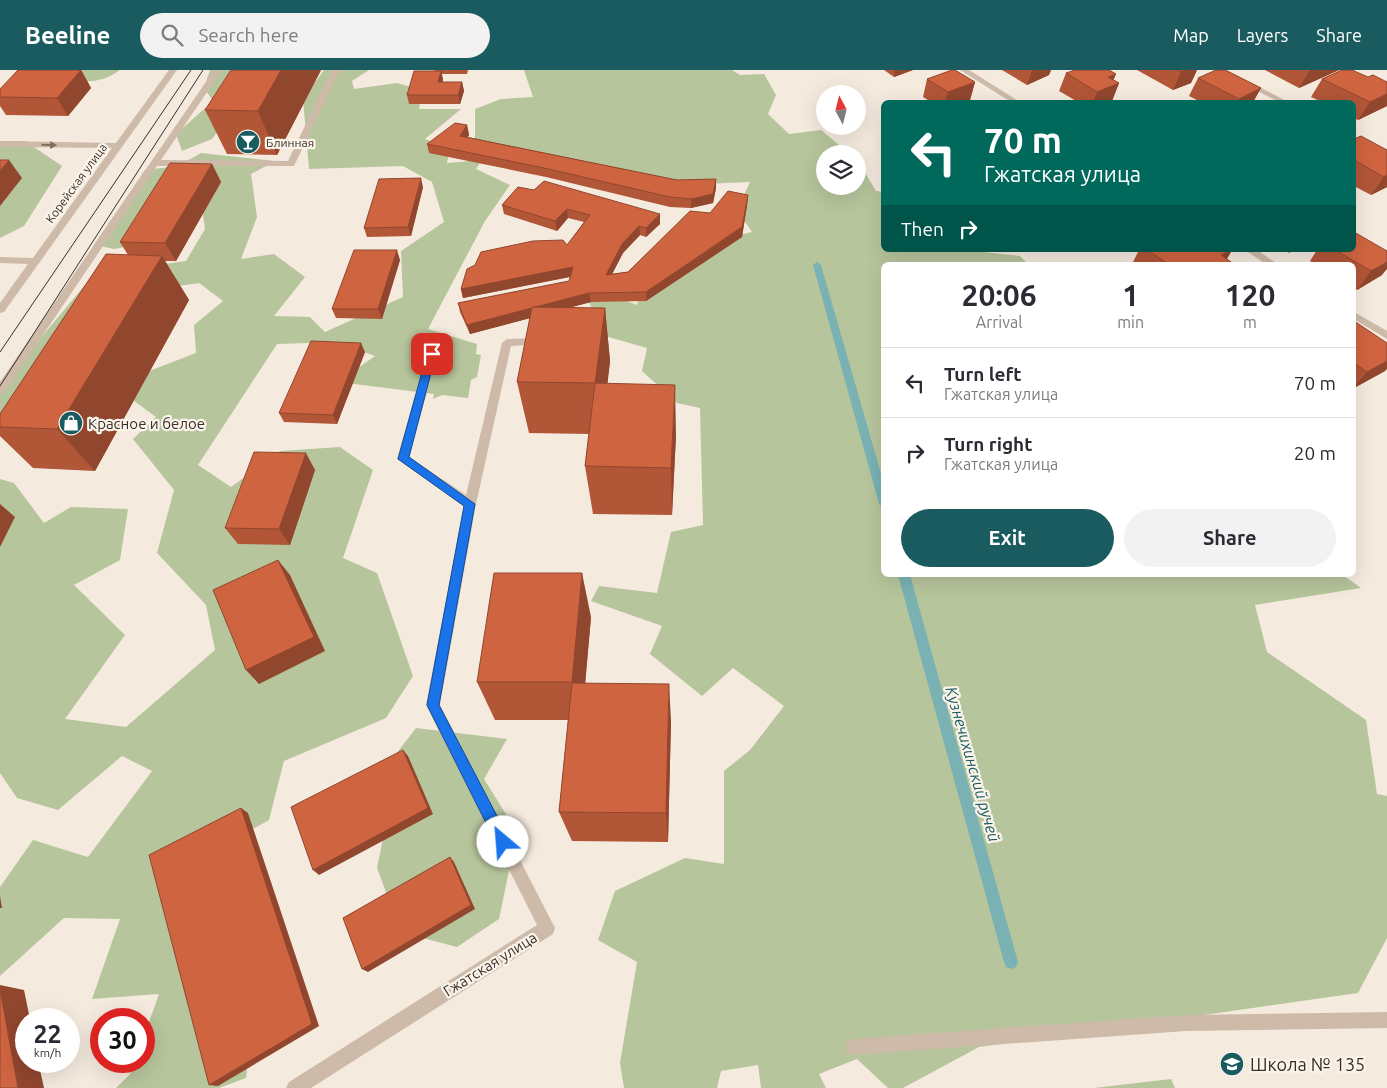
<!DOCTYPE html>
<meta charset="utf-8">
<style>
:root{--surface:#fff;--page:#f2f2f3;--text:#2b2b33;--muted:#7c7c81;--line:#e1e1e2;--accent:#1a5b60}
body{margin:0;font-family:Ubuntu,sans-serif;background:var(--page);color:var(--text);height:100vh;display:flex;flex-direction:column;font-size:19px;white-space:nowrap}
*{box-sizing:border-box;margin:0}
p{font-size:16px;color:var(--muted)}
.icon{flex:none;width:28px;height:28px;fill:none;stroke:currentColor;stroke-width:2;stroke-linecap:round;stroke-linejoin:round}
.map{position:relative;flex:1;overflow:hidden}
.side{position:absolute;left:881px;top:192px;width:475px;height:315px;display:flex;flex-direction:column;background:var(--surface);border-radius:8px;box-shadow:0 5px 20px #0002}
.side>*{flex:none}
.hud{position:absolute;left:881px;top:30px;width:475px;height:152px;border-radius:8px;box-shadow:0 5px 20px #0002;background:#00695c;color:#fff;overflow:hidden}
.needle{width:32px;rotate:353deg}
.fabs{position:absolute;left:816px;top:15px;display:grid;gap:10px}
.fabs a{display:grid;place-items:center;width:50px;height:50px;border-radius:50%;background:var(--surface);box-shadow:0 5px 20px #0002;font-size:25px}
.speed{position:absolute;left:15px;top:938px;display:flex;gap:10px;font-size:25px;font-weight:700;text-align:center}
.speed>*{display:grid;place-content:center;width:65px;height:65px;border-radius:50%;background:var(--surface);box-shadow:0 5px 20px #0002;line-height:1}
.speed small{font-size:12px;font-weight:400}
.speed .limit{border:8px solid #d22;background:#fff;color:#111}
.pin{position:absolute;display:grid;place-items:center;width:42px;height:42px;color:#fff;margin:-21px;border-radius:10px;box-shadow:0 2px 8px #0006}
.me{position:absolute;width:55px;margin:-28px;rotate:333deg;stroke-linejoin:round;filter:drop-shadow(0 0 4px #0008)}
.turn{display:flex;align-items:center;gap:18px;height:105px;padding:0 20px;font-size:22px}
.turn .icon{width:65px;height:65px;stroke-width:2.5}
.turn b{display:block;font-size:35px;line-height:42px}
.then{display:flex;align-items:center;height:48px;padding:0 20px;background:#0003;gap:10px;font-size:19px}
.eta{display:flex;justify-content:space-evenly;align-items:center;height:85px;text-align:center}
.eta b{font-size:30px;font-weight:600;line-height:35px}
.cta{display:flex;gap:10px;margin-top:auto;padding:10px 20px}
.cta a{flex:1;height:58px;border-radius:30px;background:var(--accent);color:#fff;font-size:20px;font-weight:600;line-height:58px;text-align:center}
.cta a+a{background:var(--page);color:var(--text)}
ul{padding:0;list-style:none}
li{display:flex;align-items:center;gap:15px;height:70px;padding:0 20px;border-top:1px solid var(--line)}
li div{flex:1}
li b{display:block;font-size:19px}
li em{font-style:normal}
header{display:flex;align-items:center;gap:30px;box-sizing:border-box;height:70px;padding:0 25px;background:var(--accent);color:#fff}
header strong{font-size:24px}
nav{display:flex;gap:28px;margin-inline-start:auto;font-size:18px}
.search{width:350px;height:45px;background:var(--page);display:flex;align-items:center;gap:12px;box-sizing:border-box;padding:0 18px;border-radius:28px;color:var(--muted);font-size:19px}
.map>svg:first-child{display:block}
.green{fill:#b7c59c}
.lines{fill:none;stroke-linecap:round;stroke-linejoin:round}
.stream{fill:#7ab2b4;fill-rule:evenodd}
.minor{fill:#cebaa8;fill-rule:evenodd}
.tram{stroke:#3a2f29;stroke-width:1}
.wall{fill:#b25638}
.shaded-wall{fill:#91462e}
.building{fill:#cf6441;stroke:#91462e}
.oneway{fill:#7d6e62}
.route{fill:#1a73e8;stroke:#114b97}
.labels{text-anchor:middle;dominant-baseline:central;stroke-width:4.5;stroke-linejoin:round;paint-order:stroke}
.far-poi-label{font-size:12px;fill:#3a2f29;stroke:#fbf4eb;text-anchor:start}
.far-street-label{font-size:12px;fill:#3a2f29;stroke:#fbf4eb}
.poi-label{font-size:15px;fill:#3a2f29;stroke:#fbf4eb;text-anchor:start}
.street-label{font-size:15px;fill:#3a2f29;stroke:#fbf4eb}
.water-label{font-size:16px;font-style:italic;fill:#1a5b60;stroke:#fbf4eb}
.near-poi-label{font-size:18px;fill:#3a2f29;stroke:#fbf4eb;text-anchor:start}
</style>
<header>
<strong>Beeline</strong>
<div class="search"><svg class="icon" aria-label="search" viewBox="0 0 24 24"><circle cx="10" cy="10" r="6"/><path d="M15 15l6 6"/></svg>Search here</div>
<nav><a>Map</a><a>Layers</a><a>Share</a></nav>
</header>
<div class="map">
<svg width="1387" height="1018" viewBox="0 0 1387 1018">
<rect width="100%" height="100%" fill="#f5eade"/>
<g class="green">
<path d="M39,0H120C93,20 68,9 39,0Z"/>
<path d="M210,0H259L212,69L182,81L176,64L213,31L204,18Z"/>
<path d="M324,0H369L352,11L354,19L397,13L422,20L419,39H461L425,69L450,78L447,93L482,90L476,99L510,115L485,151L428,259L477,274L476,284L481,285L477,307L471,310L468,328L442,325L433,329L434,324L338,312L375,286L335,272L277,274L198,395L231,417L280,381L340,377L373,400L343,488L377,503L413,606L386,648L284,691L269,750L199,788L258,899L246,1008L219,1018H116L130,1004L135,991H144V966L159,924L92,929L120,849L64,848L0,906V817L33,770L88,787L152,701L122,686L58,740L17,728L0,703V409L14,413L44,453L71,437L128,439L120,490L74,515L125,565L65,649L126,657L215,580L206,535L157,483L174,420L133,369L156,347L130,328L144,303L196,283L194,255L223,231L199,213L129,223L0,365V317L94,204L186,191L205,159L200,124L131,176L114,179L94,175L145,100L178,96L201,83L275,91L251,104L257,147L241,189L274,184L305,207L274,246L310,247L325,262L403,227L401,181L444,152L432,112L403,96L309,99L303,29Z"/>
<path d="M524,0H732L740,5L764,4L776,25L768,44L789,64L821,60L850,84H825V116H858V91L876,121L884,122V180H964L1020,186L1029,195H884V505H1343L1361,518L1255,535L1267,582L1366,650L1377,724L1387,726V868L1358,923L979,977L903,1018H888L857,989L819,1004L826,1018H761L758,995L721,1001L717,1018H624L620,993L637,892L598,870L615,821L685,788L724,794V701L750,680L784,636L733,598L702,626L650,584L662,556L591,531L599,516L657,523L671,462L703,455L700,338L677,333L642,301L647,278L605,266L586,226L604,222L637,235L643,208L706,173L752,162L737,140L750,112L681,115L475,70V39L501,29L533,27Z"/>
<path d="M0,71H25L62,96L24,156L0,168Z"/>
<path d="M416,658L507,669L484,709L517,762L499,849L457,877L392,860L393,841L377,798L387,749L359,732Z"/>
<path d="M1171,1009L1175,1018H1094Z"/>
</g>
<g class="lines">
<g class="stream">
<path d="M817,192L821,195L884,414V438L879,434L813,195Z"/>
<path d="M898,505H910L1018,892L1016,897L1011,899L1006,897L1004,892Z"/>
</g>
<g class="minor">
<path d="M169,0H177L4,242L0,243V233L28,194L0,193V187L33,188L112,78L0,77V71L116,73Z"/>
<path d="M214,0H222L161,90L288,91L332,0H340L294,96H157L4,323L0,324V312Z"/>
<path d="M960,0H969L1020,32H1011Z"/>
<path d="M1217,0H1227L1288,32H1279Z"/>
<path d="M1245,180H1257L1279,195H1267Z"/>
<path d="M1354,242L1387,261V269L1354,249Z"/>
<path d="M540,268L545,272L544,274L511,276L476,434L440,635L555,858L553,864L311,1018H286L289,1012L537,855L426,635L464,436L397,389L427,284L428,281H436L437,284L409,387L466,425L502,273L507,269Z"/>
<path d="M1387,942V958L1186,961L853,985L847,983L845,977L847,971L853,969L1186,945Z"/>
</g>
<g class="tram">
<path d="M0,282L191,0"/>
<path d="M0,316L203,0"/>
</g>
</g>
<g class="wall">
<path d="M81,0L91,18L68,46L6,45L0,36V19Z"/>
<path d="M321,0L277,85L227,84L205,40Z"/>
<path d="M434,0H468L467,4H442L443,10V12H462L464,21L460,34H409L407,25L435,1Z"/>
<path d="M884,0H913L894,7Z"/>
<path d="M1002,0H1051L1049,5L1027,15Z"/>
<path d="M1137,0H1197L1191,13L1173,20Z"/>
<path d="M1265,0H1339L1299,18Z"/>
<path d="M1066,3L1113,10L1119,13L1112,31L1109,32H1078L1059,21Z"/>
<path d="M1368,7L1387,12V36L1358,50L1354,48V32H1322L1311,27L1322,9Z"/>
<path d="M1198,8L1261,18L1253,32H1201L1189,26Z"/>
<path d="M927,9L975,12L970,30L964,32H931L923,27Z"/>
<path d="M467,55L469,65L468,67L716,118L713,133L691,138L670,137L546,107L429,83L427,74Z"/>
<path d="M1354,69L1387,80V117L1371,125L1354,116Z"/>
<path d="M212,94L221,112L176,191H165L189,230L95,401L33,398L0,366V344L128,185L120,172Z"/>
<path d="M423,117L411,166L367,167L364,158Z"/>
<path d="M518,117L660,154L646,167L640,165L623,183L612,204L628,202L710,143L748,125L747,135L742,167L646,231L591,232L568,238H605L610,291L607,314L676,365L672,445L593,444L585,396L589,364L529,363L517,312L530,248L470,264L460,242L458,233L569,211L570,207L463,228L461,219L567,175L584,152L568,148L557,161L504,144L502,135Z"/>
<path d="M1139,180H1232L1227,189L1228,195H1133L1132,194Z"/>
<path d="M1285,180H1294L1289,183Z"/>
<path d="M1317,180H1354L1382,205L1357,220L1354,218V195H1317L1310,191Z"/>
<path d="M400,190L382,249L336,248L332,239Z"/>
<path d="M1354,251L1385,301L1354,318Z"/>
<path d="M365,282L337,354L284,352L279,343Z"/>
<path d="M315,400L290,475L238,474L225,458Z"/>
<path d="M591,547L585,613L671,651L668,772L572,771L559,742L568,650H495L477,612Z"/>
</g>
<g class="shaded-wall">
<path d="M81,0L91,18L68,46L57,28Z"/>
<path d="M281,0H321L277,85L258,41Z"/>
<path d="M895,0H913L894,7Z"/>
<path d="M1032,0H1051L1049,5L1027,15Z"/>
<path d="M1186,0H1197L1191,13L1173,20L1181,2Z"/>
<path d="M1310,0H1339L1299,18Z"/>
<path d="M441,1L443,10L440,22L438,12Z"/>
<path d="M1116,4L1111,16L1119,13L1112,31L1109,32H1093L1097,22L1108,7Z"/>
<path d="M462,12L464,21L460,34L458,25Z"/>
<path d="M975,12L970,30L964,32H945L948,22Z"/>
<path d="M1261,18L1253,32H1237L1239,29Z"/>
<path d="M1387,24V36L1358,50L1370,32Z"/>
<path d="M467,55L469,65L462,75L460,66Z"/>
<path d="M9,90L22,108L0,136V101Z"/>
<path d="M212,94L221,112L176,191L165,173Z"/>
<path d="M1387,105V117L1371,125L1384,107Z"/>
<path d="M421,108L423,117L411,166L408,157Z"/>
<path d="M716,109V118L713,133L691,138V129Z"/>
<path d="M748,125L747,135L742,167L646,231V222Z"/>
<path d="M567,139L568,148L557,161L555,151Z"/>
<path d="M660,144V154L646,167V158Z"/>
<path d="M639,156L640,165L623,183L607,214L606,205L622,174Z"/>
<path d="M397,180L400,190L382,249L378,239Z"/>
<path d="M1231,180H1232L1223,195L1221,185Z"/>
<path d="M162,186L189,230L95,401L57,359Z"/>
<path d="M1387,192V199L1382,205L1357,220L1371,201Z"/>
<path d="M573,197L574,206L463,228L461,219Z"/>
<path d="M589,223L591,232L470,264L467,255Z"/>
<path d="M605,238L610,291L602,364L595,313Z"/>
<path d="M361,273L365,282L337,354L333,345Z"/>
<path d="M1387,291V299L1385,301L1354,318V317L1367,302Z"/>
<path d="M675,315L676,365L672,445L671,398Z"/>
<path d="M306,383L315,400L290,475L279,459Z"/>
<path d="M0,434L15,447L0,477Z"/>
<path d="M278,490L290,505L325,581L259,614L246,600Z"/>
<path d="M582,503L591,547L582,650L572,612Z"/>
<path d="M669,614L671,651L668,772L666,743Z"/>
<path d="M403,680L408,686L433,744L319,805L313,800Z"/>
<path d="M241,738L248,743L319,956L218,1016L209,1015Z"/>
<path d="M450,787L454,792L475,839L368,902L362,899Z"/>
<path d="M0,826L2,838H0Z"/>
<path d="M0,915L24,920L30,949H26V991H38L44,1018H18L0,920Z"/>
</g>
<g class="building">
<path d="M18,0H81L57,28L0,27V19Z"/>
<path d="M231,0H281L258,41L205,40Z"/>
<path d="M952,0H955L975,12L948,22L927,9Z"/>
<path d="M1075,0H1109L1116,4L1108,7L1119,13L1097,22L1066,3Z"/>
<path d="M1177,0H1186L1181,2Z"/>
<path d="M1216,0H1225L1261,18L1239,29L1198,8Z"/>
<path d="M1342,0H1352L1368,7L1373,5L1387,12V24L1370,32L1322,9Z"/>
<path d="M414,1H441L438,12H462L458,25H407Z"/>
<path d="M455,53L467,55L460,66L677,110L716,109L713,124L691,129L670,127L544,98L427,74Z"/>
<path d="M1361,66L1387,80V105L1384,107L1354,90V69Z"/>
<path d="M0,90H9L0,101Z"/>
<path d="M170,93L212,94L165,173L120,172Z"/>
<path d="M421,108L408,157L364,158L379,109Z"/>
<path d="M544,111L660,144L646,158L639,156L622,174L606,205L628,202L690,141L710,143L728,121L748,125L742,157L646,222L589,223L467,255L458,233L569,211L573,197L461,219L467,199L475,195L481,182L533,171L563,170L567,175L590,145L567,139L555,151L502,135L518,117L534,120Z"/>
<path d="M1354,162L1387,181V192L1371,201L1335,180H1354Z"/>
<path d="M354,180H397L378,239H332Z"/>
<path d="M1147,180H1231L1221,185L1231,192L1224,195H1170Z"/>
<path d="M106,184L162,186L57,359L0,357V344Z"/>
<path d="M1269,192L1273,195H1263Z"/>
<path d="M532,237L605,238L595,313L517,312Z"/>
<path d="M1354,251L1387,273V291L1367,302L1354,293Z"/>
<path d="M311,271L361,273L333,345L279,343Z"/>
<path d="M595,313L675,315L671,398L585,396Z"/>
<path d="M254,382L306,383L279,459L225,458Z"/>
<path d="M278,490L314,567L246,600L213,520Z"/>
<path d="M494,503H582L572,612H477Z"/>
<path d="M572,613L669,614L666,743L559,742Z"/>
<path d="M403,680L428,738L313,800L291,737Z"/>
<path d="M241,738L312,954L209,1015L149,785Z"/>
<path d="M450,787L471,835L362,899L343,848Z"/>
<path d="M0,920L18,1018H0Z"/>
</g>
<defs><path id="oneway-solid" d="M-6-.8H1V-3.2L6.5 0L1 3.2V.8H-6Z" transform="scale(1.25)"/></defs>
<use class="oneway" href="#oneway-solid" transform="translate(49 75) rotate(1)"/>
<path class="route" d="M432,281L436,284L409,387L475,434L439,635L508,767L510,772L508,777L503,779L498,777L427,635L464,436L398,389L427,284Z"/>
<defs>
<g id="bar-disc" transform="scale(1.25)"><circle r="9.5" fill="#1a5b60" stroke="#fbf4eb"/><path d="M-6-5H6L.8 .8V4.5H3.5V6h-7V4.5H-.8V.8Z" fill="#fff"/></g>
<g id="shop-disc" transform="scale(1.25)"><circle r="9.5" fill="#1a5b60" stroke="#fbf4eb"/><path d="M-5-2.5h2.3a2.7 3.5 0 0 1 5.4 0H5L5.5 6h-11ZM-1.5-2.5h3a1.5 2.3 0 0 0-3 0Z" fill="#fff"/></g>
<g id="school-disc" transform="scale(1.25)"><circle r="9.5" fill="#1a5b60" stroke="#fbf4eb"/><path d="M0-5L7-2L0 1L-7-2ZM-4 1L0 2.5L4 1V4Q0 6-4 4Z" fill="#fff"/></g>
</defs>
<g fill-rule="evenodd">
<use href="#bar-disc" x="248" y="72"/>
<use href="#shop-disc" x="71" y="353"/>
<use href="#school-disc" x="1232" y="994"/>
</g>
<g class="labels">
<g class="far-poi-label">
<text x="266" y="72">Блинная</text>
</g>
<g class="far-street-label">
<text transform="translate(76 113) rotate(-54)">Корейская улица</text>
</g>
<g class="poi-label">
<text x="88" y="353">Красное и белое</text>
</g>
<g class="street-label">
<text transform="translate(490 894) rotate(-32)">Гжатская улица</text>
</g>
<g class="water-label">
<text transform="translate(973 694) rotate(74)">Кузнечихинский ручей</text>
</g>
<g class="near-poi-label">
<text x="1250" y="994">Школа № 135</text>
</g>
</g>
</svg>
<div class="fabs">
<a><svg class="needle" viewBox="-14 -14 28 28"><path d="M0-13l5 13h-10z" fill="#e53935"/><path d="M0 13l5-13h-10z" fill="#7c7c81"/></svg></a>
<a><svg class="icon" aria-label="layers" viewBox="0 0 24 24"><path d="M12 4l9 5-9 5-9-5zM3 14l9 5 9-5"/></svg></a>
</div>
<div class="speed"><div>22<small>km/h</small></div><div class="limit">30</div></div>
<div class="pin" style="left:432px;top:284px;background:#d93025"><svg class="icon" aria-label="arrive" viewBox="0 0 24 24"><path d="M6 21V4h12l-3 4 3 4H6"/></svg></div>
<svg class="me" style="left:503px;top:772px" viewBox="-20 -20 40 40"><circle r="19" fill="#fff"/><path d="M0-13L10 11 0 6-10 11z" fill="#1a73e8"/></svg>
<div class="hud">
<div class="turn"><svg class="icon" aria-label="left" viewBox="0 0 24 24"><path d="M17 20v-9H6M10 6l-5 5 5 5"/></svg><div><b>70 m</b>Гжатская улица</div></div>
<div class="then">Then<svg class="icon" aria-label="right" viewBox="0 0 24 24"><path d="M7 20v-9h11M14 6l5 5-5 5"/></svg></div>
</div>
<section class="side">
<div class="eta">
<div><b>20:06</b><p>Arrival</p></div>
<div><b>1</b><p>min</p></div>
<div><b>120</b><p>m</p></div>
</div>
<ul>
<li><svg class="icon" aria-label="left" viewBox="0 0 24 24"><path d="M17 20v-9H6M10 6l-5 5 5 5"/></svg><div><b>Turn left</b><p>Гжатская улица</p></div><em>70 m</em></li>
<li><svg class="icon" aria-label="right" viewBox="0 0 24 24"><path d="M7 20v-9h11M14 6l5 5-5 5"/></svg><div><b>Turn right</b><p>Гжатская улица</p></div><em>20 m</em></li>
</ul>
<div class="cta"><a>Exit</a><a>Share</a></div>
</section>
</div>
